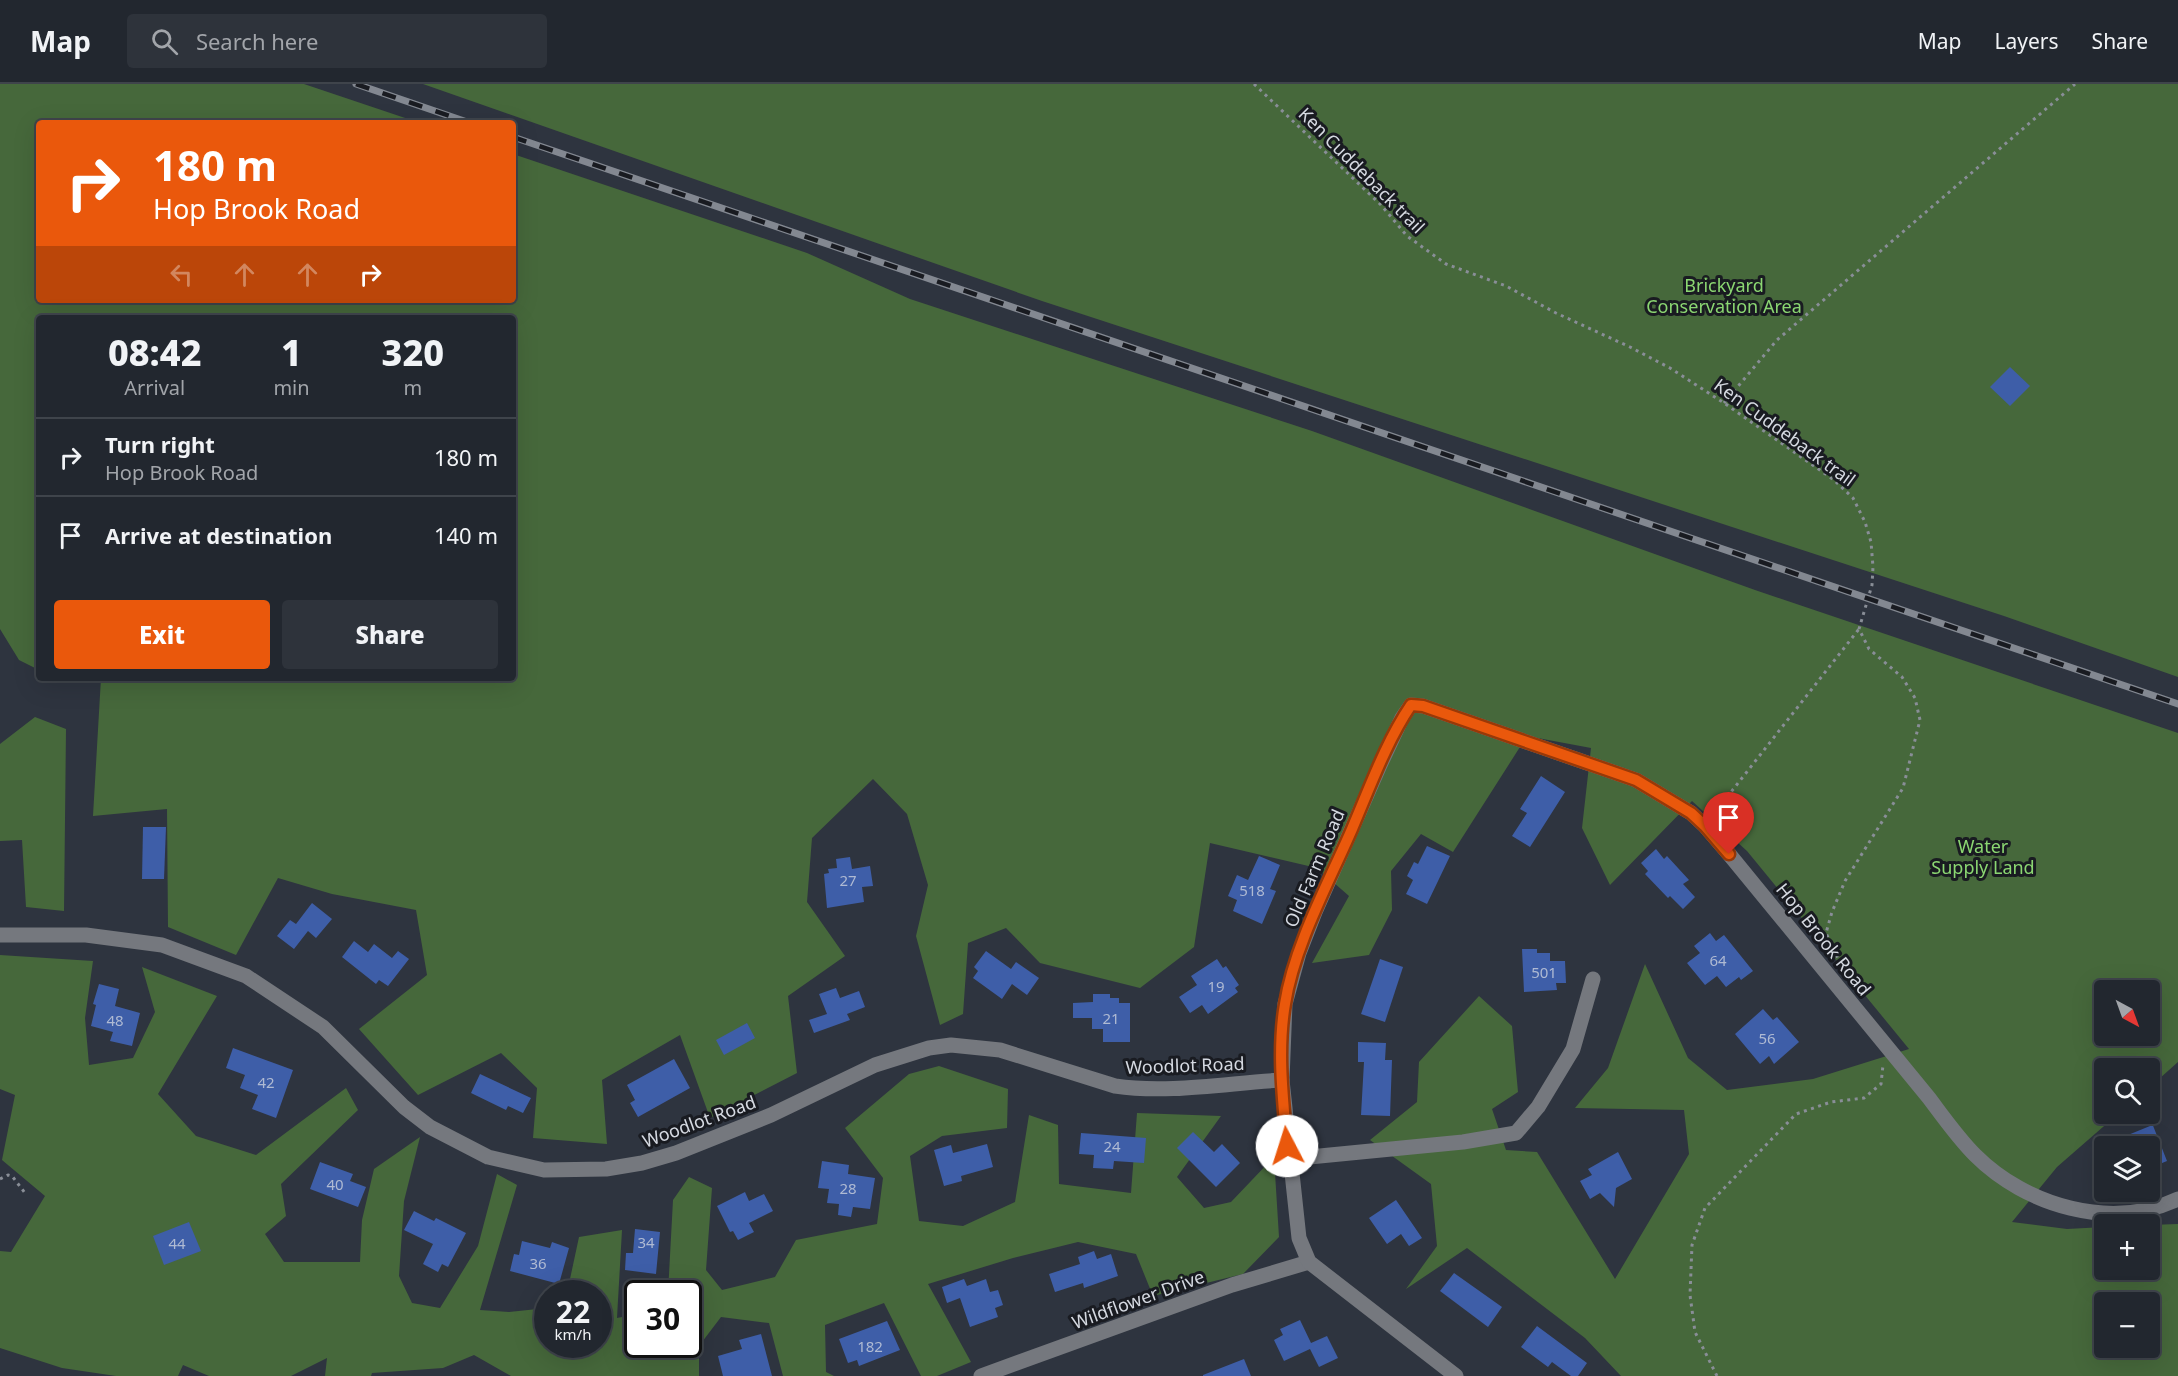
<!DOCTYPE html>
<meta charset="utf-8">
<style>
:root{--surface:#22272f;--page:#2e333b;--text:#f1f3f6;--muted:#a2a5aa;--line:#3f444b;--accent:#ea580c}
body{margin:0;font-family:"Noto Sans",sans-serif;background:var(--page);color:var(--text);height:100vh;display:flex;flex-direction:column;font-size:22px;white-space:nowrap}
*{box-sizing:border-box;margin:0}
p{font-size:20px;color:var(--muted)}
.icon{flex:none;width:33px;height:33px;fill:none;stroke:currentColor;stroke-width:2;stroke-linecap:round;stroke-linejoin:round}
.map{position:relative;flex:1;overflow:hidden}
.sheet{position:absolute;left:36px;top:231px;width:480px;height:366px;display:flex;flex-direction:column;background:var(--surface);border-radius:6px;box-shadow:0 6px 24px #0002,0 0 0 2px var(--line)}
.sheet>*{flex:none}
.guide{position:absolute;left:36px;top:36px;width:480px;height:183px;border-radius:6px;box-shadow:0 6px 24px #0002,0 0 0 2px var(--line);background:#ea580c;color:#fff;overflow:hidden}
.needle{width:39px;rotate:139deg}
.controls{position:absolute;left:2094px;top:896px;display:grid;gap:12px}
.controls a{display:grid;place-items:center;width:66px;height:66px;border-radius:6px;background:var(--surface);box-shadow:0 6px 24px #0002,0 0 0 2px var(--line);font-size:30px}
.speed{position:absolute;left:534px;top:1196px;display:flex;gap:12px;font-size:30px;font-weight:700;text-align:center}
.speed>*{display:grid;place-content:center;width:78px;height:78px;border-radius:50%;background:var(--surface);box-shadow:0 6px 24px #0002,0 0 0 2px var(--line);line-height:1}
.speed small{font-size:15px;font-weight:400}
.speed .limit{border:3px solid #111;border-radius:9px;background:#fff;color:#111}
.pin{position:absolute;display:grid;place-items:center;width:51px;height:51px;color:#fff;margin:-62px -26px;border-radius:50% 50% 50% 0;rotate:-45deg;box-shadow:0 0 6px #0007}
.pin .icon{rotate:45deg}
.me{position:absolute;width:66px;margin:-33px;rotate:355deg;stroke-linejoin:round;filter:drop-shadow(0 0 4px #0008)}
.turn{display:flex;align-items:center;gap:21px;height:126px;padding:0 18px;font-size:27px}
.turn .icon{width:78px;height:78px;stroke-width:2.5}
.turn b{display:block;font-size:42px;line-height:51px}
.lanes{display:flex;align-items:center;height:57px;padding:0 18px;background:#0003;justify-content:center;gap:30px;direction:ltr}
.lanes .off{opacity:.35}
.eta{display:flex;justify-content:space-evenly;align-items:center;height:102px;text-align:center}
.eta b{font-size:36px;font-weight:800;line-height:42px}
.action{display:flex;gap:12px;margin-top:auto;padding:12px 18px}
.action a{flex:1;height:69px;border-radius:6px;background:var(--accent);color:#fff;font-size:24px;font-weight:800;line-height:69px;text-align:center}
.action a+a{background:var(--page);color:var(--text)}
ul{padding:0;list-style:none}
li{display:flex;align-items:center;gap:18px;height:78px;padding:0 18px;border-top:2px solid var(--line)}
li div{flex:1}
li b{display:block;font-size:22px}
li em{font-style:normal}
header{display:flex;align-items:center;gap:36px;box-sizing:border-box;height:84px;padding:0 30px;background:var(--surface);border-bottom:2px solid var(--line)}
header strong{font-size:28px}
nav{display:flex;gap:33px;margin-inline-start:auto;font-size:21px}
.search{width:420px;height:54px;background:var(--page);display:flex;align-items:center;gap:15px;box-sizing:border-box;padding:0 21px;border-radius:6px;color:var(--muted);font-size:22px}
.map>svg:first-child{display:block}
.green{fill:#46683b;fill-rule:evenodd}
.building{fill:#3e5ea8}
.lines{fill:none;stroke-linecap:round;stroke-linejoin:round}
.path{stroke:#898e97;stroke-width:3;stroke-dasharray:3 4.5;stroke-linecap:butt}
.minor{stroke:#75787e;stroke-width:15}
.rail-casing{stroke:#838891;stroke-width:7}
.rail{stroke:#191b21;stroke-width:4.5;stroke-dasharray:14;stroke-linecap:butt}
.route-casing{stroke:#983908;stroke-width:15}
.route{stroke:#ea580c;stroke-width:10}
.labels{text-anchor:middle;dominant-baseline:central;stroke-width:6;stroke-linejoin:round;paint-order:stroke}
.number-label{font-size:15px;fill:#afbad3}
.street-label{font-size:18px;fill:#d5d9e1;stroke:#191b21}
.park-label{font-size:18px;fill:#8bd772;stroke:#191b21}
</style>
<header>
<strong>Map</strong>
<div class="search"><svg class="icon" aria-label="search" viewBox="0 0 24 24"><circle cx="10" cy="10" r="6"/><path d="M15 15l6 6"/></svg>Search here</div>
<nav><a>Map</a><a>Layers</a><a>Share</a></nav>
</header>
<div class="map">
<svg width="2178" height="1292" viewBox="0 0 2178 1292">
<rect width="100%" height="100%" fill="#2e343f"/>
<g class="green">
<path d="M0,0H304L420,39H39V216H513V70L807,169L910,215L1312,347L1755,506L2178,649V978L2150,1003V984H2104V1029H2119L2057,1083L2012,1138L2067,1145L2104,1143V1185H2150V1141L2178,1140V1292H1621L1585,1254L1467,1164L1406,1205L1437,1162L1431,1100L1370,1056L1417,1018L1419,978L1479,912L1512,942L1518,1008L1492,1025L1506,1066L1537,1068L1615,1195L1689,1070L1684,1026L1575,1024L1608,984L1645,880L1688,974L1727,1006L1813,995L1909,965L1747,767L1692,717L1610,801L1582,744L1591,664L1527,652L1453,768L1421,750L1391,787L1392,826L1369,871L1312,879L1349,812L1317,784L1210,759L1194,863L1140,904L1040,879L1006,844L968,859L963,930L940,941L916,852L928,801L907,730L873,695L812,754L807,818L845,872L788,912L797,989L710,1034L680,951L602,996L607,1060L533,1054L537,1004L501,969L418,1011L359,945L427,891L416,826L332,810L278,794L236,871L168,843L167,725L93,732L101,594H513V234H39V586L19,576L0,545ZM2104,906H2150V951H2104ZM2104,1218H2150V1263H2104Z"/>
<path d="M423,0H2178V593L2004,532L1042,217Z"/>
<path d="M35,633L66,645L64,827L26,823L22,756L0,757V660Z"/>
<path d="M0,871L93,877L85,934L89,981L133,974L155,928L142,883L217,912L158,1010L196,1052L256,1071L346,1004L358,1026L281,1100L286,1132L265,1150L284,1178H360L362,1136L374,1085L420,1053L404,1117L399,1192L412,1219L440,1224L478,1162L497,1090L517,1101L480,1226L509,1228L547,1224L548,1260H598V1209H567L579,1153L622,1146L617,1234L637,1230L638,1260H688V1209H668L673,1116L689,1093L712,1104L706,1186L722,1206L775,1193L796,1156L877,1140L883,1094L845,1044L909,990L939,982L1008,1005L1007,1044L942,1052L910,1072L919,1137L963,1142L1015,1118L1029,1031L1058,1041L1059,1100L1131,1109L1137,1029L1221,1032L1177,1093L1204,1124L1231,1118L1274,1073L1279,1153L1243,1190L1153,1212L1136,1170L1078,1158L1013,1174L928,1200L971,1278L937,1292H921L884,1219L825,1241L826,1288L834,1292H783L769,1239L721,1233L699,1262V1292H511L474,1271L443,1284L372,1289L371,1292H325L327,1274L291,1292H209L183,1281L178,1292H116L62,1284L0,1264V1167L11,1168L45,1112L2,1076L15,1011L0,1005Z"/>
</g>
<g class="building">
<path d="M2010,283L2030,302L2010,322L1990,303Z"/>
<path d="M1541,692L1565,708L1530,763L1512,752L1527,729L1520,725Z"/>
<path d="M143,743H166L164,795H142Z"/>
<path d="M1427,762L1450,772L1427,820L1406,810L1413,796L1407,792L1414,778L1418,780Z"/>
<path d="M1656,765L1664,775L1667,772L1689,796L1683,800L1695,813L1683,825L1670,812L1668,814L1645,790L1648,787L1641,779Z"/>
<path d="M1259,772L1280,781L1270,805L1276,807L1262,840L1233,827L1237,816L1228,812L1237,791L1248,796Z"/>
<path d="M850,773L852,785L870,782L873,802L862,803L864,818L827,824L824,790L829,789L828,785L837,784L836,775Z"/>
<path d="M312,819L332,835L316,854L308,847L294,865L277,852L290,836L296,840Z"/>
<path d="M1710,849L1716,857L1724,851L1753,887L1741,896L1739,893L1726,903L1717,892L1705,901L1687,879L1700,869L1694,862Z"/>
<path d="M354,857L368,868L374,860L392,874L398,867L409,875L388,902L379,896L376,900L342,873Z"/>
<path d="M1522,865H1537V869H1550V877H1565L1566,899H1556L1557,906L1524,908Z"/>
<path d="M986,867L1011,885L1016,878L1039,894L1027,911L1012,900L1002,915L973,894L978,887L974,883Z"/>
<path d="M1217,875L1223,884L1226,882L1239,901L1235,904L1238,908L1208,930L1202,921L1190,929L1179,913L1197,901L1191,892Z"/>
<path d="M1380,875L1403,883L1385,938L1361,930Z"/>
<path d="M99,900L119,905L115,922L140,929L132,962L110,957L113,948L91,942L96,921L93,920Z"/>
<path d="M836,904L840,914L859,907L865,923L847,930L850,936L814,949L809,936L827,930L819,910Z"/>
<path d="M1093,910H1110V914H1119V919H1130V958H1103V945H1092V934H1073V919L1093,918Z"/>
<path d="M1763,925L1773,936L1777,933L1799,958L1774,980L1769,972L1760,980L1735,950Z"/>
<path d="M747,939L755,954L724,971L716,956Z"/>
<path d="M1358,958L1386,959L1385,976H1392L1390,1032L1361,1031L1364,978H1358Z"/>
<path d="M233,964L293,986L276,1034L252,1025L258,1011L240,1004L245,991L226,984Z"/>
<path d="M674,975L690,1004L638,1033L630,1019L635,1016L627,1001Z"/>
<path d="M480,990L531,1014L523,1029L508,1022L506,1026L471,1009Z"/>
<path d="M2150,1034L2167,1077L2150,1084V1062H2101L2150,1042Z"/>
<path d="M1193,1048L1214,1068L1222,1060L1240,1079L1216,1103L1177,1064Z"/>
<path d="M1081,1049L1146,1054L1144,1079L1114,1077L1113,1085L1093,1084L1094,1071L1079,1070Z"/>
<path d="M987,1060L993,1083L961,1092L962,1097L944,1102L934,1066L951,1061L953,1069Z"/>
<path d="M1618,1068L1632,1095L1616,1104L1614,1123L1600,1109L1590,1115L1580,1097L1592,1091L1588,1085Z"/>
<path d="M822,1077L849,1081L848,1090L875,1094L870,1125L853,1123L851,1133L838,1131L839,1120L827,1119L829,1105L818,1104Z"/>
<path d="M320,1078L353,1090L350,1097L366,1103L358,1123L310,1105Z"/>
<path d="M745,1108L749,1117L764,1110L773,1127L749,1139L754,1148L738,1156L733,1147L730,1148L717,1122Z"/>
<path d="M1396,1116L1422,1154L1409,1162L1401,1150L1387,1160L1369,1134Z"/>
<path d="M414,1127L434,1137L436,1134L466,1149L448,1183L442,1180L438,1188L423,1180L433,1160L404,1146Z"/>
<path d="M189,1138L201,1167L164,1181L153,1152Z"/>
<path d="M635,1145L660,1148L656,1190L625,1186L626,1169H633Z"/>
<path d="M522,1157L550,1164L552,1158L569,1164L559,1200L510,1187L514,1170L519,1171Z"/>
<path d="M1094,1167L1097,1175L1111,1170L1118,1192L1084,1204L1083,1199L1055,1208L1049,1190L1080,1180L1078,1173Z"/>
<path d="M1454,1189L1502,1223L1488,1243L1440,1207Z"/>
<path d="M964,1195L967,1202L986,1195L990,1208L998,1206L1003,1221L995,1224L998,1233L970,1243L960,1214L947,1219L942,1203Z"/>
<path d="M1300,1236L1311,1259L1327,1252L1338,1274L1319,1283L1310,1265L1284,1277L1274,1256L1283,1251L1280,1245Z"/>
<path d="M887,1237L900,1266L859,1282L857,1276L848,1279L839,1255Z"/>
<path d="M1537,1242L1587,1279L1578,1292H1571L1552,1278L1548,1283L1521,1263Z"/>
<path d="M761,1250L772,1292H723L718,1272L742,1265L739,1256Z"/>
<path d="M1244,1275L1251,1292H1203V1291Z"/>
</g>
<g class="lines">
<g class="path">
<path d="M1254,0L1381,121L1407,152L1446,180L1506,202L1556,229L1630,263L1670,284L1724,319L1834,396L1853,414L1865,438L1871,458L1873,483L1872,501L1859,545L1869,565L1902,593L1915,614L1920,636L1903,704L1845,797L1832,828L1826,849L1839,877"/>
<path d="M1724,319L1777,256L2075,0"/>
<path d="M1713,731L1859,545"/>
<path d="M0,1095L8,1091L12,1092L25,1109"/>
<path d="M1717,1292L1695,1248L1690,1211L1692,1161L1705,1124L1796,1030L1831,1018L1864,1014L1881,1000L1883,981"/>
</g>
<g class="minor">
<path d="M0,851H86L162,861L246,892L323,943L404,1023L430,1043L488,1073L544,1086L606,1085L642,1079L676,1069L771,1031L875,981L929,964L951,961L1000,966L1115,1002C1168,1010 1228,999 1282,996"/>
<path d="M1289,1075L1463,1058L1516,1049L1538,1023L1573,965L1593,895"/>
<path d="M981,1292L1232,1201L1309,1178"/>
<path d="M1456,1292L1309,1178L1299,1154L1282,996L1285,920L1299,869L1315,828L1380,681L1402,634L1411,621L1423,622L1636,696L1691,729L1705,742L1729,770L1929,1014C1944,1034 1958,1054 1975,1071C2026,1122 2111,1147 2178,1115"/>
</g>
<g class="rail-casing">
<g id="rail">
<path d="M356,0L470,39"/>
<path d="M513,53L2178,620"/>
</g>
</g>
<use href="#rail" class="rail"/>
</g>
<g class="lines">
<g class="route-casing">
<path id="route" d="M1287,1062C1283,1015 1277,966 1285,920C1294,862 1329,798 1352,745C1370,703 1386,658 1411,621L1423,622L1636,696L1691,729L1705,742L1729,770"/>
</g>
<use href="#route" class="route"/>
</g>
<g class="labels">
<g class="number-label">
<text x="848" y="796">27</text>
<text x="1252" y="806">518</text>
<text x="1718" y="876">64</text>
<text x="1544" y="888">501</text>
<text x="1216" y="902">19</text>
<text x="1111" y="934">21</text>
<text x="115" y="936">48</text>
<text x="1767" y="954">56</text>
<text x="266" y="998">42</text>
<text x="1112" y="1062">24</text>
<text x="335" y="1100">40</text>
<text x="848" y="1104">28</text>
<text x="646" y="1158">34</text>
<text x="177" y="1159">44</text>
<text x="538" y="1179">36</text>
<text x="870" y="1262">182</text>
</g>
<g class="street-label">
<text transform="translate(1362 86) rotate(45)">Ken Cuddeback trail</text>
<text transform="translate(1785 348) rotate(36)">Ken Cuddeback trail</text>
<text transform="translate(1314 784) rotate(-67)">Old Farm Road</text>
<text transform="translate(1824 855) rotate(51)">Hop Brook Road</text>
<text transform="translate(1185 981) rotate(-2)">Woodlot Road</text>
<text transform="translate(699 1037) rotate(-20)">Woodlot Road</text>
<text transform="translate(1138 1215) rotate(-20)">Wildflower Drive</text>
</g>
<g class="park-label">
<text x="1724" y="201">Brickyard<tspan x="1724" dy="21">Conservation Area</tspan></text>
<text x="1983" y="762">Water<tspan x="1983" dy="21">Supply Land</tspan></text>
</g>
</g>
</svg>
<div class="controls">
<a><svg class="needle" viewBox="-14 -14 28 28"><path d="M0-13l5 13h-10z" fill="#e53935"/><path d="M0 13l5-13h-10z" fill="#a2a5aa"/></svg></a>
<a><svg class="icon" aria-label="search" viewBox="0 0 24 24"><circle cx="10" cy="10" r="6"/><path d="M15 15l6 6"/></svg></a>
<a><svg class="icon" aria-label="layers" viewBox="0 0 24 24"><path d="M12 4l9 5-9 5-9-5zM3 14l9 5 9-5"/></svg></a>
<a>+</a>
<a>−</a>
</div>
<div class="speed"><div>22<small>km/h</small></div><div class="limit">30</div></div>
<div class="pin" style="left:1729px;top:770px;background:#d93025"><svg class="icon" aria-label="arrive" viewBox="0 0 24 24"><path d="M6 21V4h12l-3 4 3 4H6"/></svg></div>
<svg class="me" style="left:1287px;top:1062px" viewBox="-20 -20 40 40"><circle r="19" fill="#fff"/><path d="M0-13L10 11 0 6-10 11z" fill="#ea580c"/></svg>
<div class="guide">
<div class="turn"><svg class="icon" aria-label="right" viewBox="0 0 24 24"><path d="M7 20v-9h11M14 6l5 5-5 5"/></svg><div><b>180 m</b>Hop Brook Road</div></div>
<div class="lanes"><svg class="icon off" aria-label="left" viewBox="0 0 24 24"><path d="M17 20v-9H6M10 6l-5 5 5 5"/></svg><svg class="icon off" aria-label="ahead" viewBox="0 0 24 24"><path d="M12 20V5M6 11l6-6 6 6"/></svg><svg class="icon off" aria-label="ahead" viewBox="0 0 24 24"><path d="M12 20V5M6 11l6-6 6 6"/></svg><svg class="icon" aria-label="right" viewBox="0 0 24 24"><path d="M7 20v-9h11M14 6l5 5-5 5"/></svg></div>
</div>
<section class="sheet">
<div class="eta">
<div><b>08:42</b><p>Arrival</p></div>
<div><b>1</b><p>min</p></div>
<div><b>320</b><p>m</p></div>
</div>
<ul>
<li><svg class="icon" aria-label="right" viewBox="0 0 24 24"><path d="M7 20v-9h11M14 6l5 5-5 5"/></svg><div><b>Turn right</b><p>Hop Brook Road</p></div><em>180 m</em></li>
<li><svg class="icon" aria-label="arrive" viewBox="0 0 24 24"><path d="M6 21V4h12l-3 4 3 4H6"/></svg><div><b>Arrive at destination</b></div><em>140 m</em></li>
</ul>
<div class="action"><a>Exit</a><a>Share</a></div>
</section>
</div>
